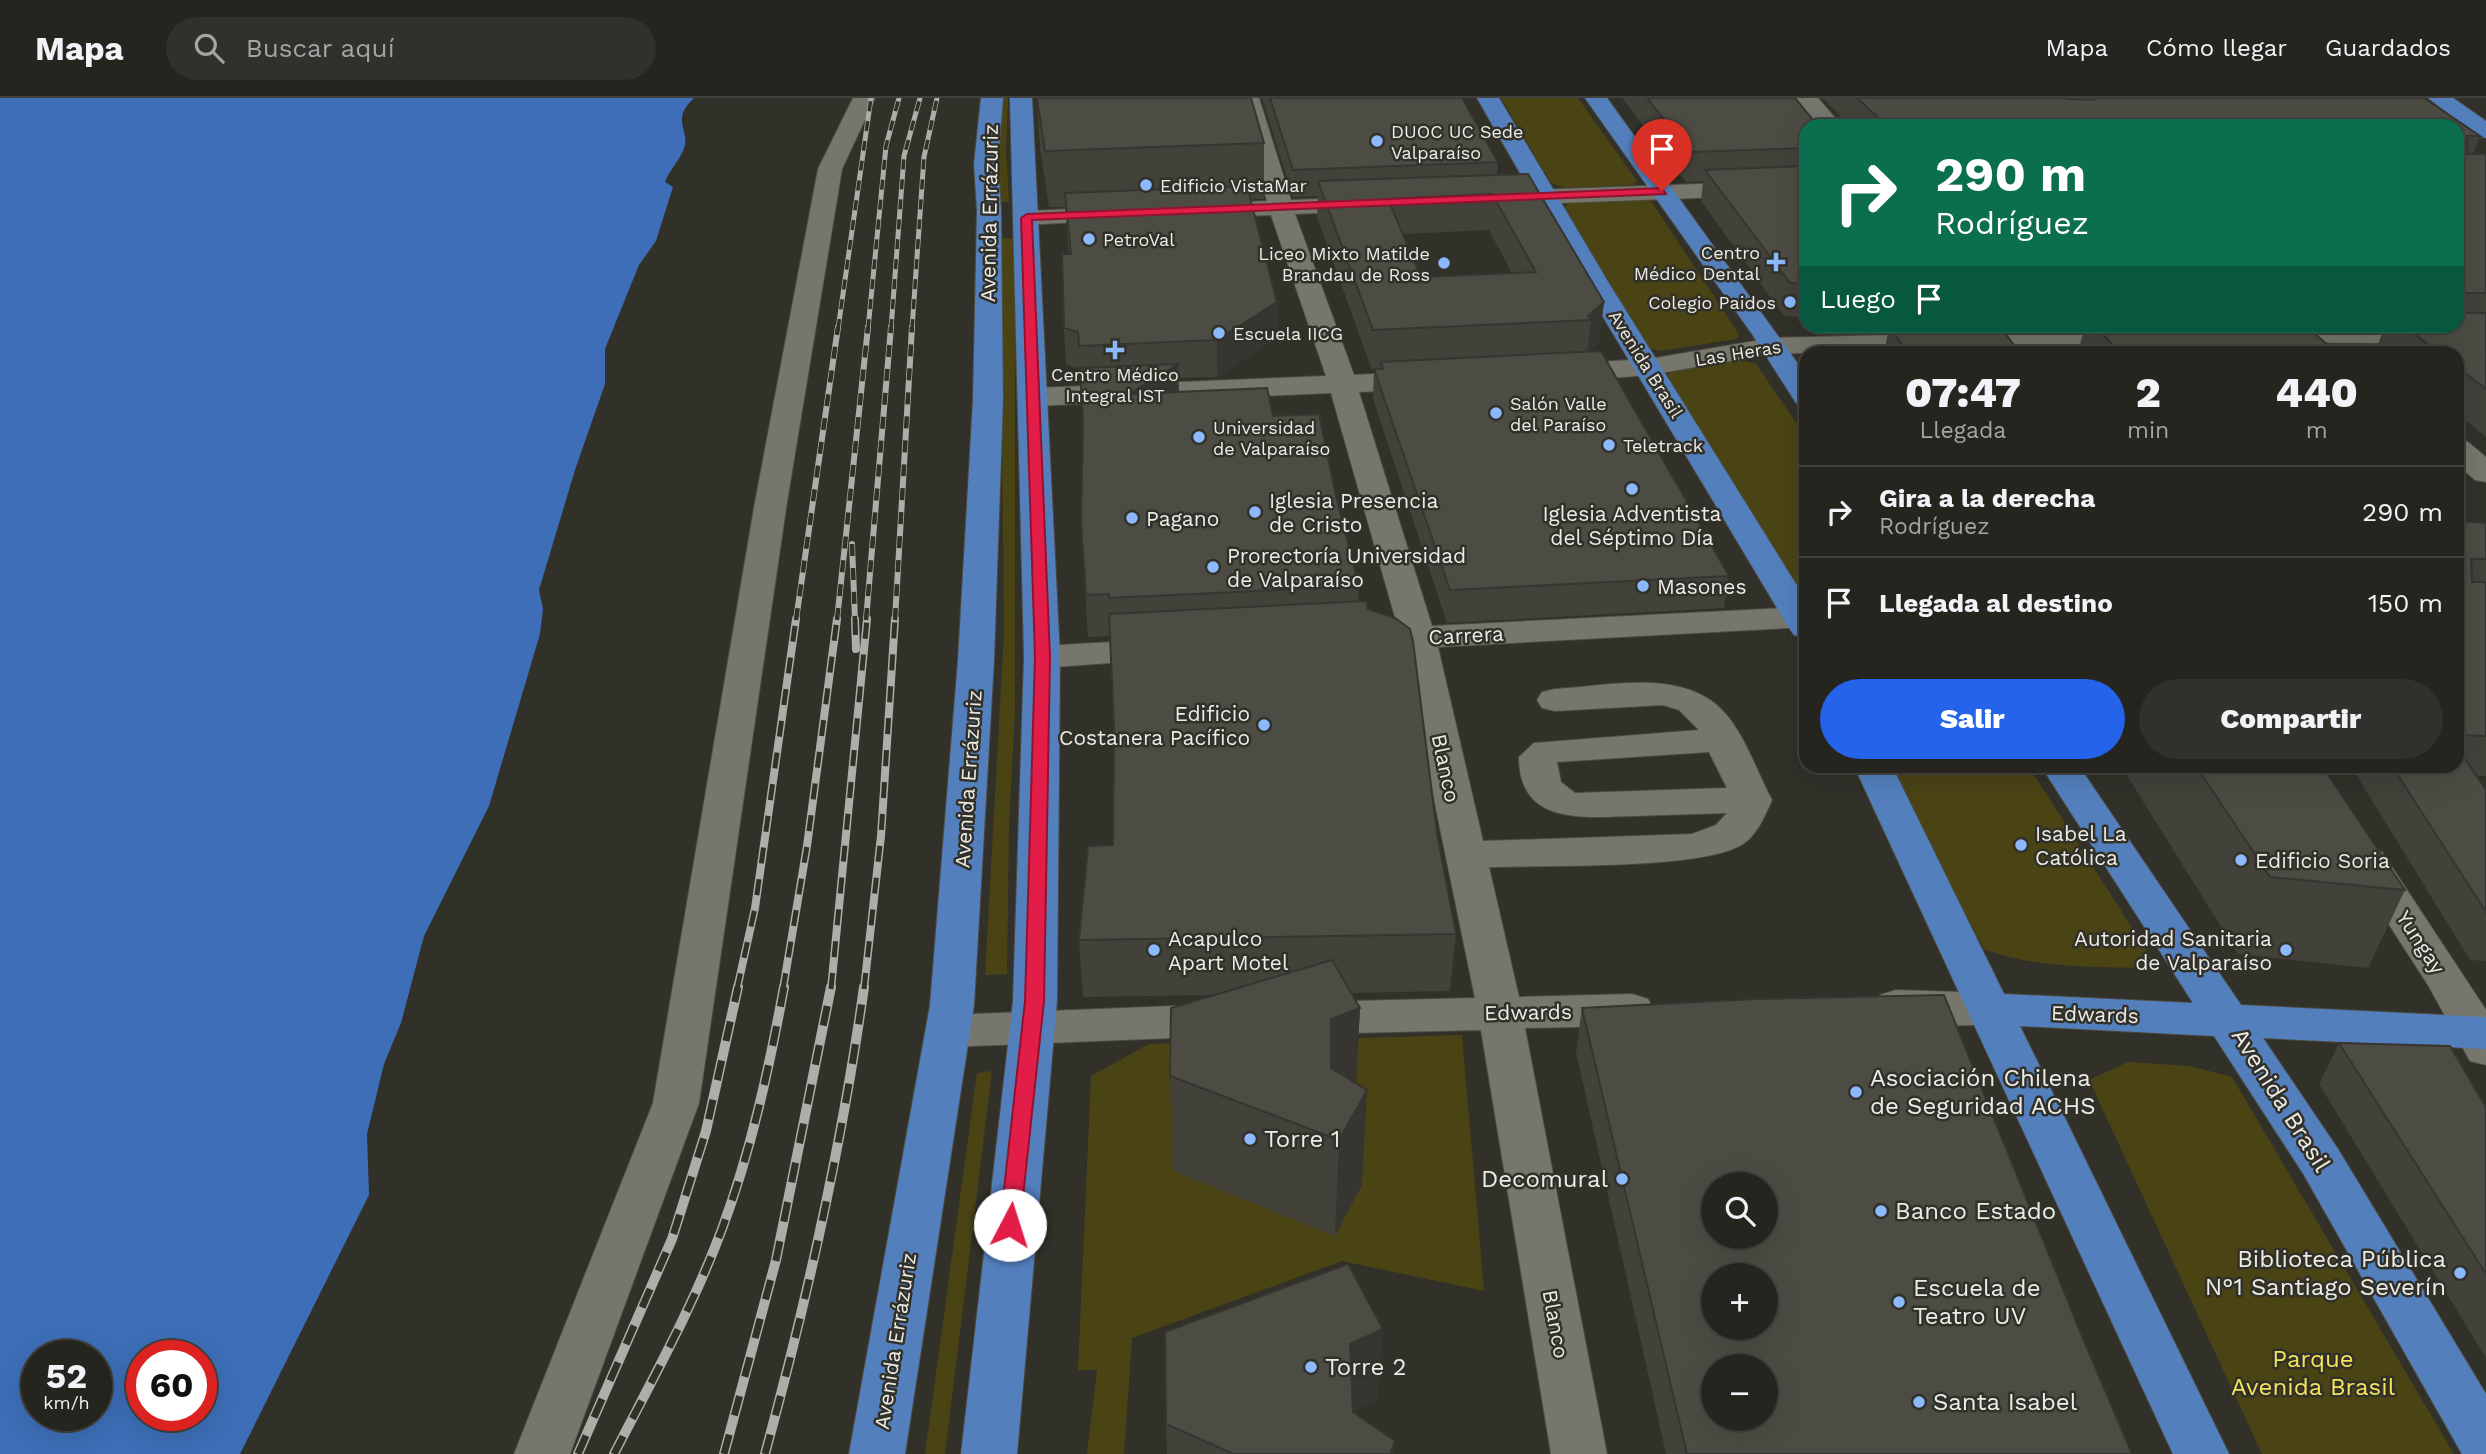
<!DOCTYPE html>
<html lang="es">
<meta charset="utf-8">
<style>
:root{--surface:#25241f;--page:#31302c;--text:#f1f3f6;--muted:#a3a4a4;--line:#42413d;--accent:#2563eb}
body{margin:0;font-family:"Work Sans",sans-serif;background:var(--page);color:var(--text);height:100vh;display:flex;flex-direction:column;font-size:26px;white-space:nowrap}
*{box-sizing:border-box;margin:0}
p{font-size:23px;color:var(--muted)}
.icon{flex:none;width:38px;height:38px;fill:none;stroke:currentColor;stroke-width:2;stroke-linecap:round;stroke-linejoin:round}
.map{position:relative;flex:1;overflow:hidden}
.side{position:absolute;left:1799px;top:248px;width:665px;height:427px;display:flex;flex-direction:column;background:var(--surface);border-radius:21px;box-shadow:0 7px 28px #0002,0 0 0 2px var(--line)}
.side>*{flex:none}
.top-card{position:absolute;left:1799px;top:21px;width:665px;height:214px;border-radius:21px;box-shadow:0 7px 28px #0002,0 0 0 2px var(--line);background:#0b6e4f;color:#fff;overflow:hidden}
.controls{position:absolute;left:1701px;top:1074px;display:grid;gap:14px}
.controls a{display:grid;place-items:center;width:77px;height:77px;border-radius:50%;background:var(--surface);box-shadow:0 7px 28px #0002,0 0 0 2px var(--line);font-size:35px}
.speed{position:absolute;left:21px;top:1242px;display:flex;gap:14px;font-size:35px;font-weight:700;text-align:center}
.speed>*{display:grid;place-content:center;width:91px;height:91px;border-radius:50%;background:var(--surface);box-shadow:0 7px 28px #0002,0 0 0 2px var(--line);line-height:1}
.speed small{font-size:18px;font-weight:400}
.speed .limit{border:10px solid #d22;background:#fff;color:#111}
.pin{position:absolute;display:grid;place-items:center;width:60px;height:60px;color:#fff;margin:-72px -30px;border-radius:50% 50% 50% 0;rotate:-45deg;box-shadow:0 0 7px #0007}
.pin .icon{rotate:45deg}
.me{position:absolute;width:77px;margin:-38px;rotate:5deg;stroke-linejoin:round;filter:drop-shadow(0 0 5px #0008)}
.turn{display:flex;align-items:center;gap:24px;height:147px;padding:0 21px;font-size:32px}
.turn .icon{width:91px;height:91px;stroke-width:2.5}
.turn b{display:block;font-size:49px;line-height:60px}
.then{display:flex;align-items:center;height:66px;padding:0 21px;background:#0003;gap:14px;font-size:26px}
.eta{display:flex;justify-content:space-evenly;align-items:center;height:119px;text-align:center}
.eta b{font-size:42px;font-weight:800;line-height:49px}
.action{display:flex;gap:14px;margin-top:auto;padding:14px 21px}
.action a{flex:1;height:80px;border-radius:42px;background:var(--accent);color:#fff;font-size:28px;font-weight:800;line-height:80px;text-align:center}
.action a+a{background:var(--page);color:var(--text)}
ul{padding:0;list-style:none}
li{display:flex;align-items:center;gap:21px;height:91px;padding:0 21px;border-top:2px solid var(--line)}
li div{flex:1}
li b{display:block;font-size:26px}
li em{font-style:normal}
header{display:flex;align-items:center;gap:42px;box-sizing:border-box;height:98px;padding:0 35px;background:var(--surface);border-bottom:2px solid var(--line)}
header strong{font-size:33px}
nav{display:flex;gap:38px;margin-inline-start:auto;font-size:24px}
.search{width:490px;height:63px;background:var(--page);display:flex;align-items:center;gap:18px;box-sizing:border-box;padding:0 24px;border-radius:38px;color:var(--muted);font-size:26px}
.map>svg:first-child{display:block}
.green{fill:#4a4415}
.water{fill:#3d6eb7;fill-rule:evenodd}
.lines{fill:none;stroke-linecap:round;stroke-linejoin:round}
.minor-casing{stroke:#4c4b44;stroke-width:2}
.major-casing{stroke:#4c4b44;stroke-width:2}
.minor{fill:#76766d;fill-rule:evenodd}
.major{fill:#5380bd;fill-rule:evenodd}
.rail-far3-casing{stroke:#aeada7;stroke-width:5}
.rail-far2-casing{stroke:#aeada7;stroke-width:6}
.rail-far1-casing{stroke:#aeada7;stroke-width:8}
.rail-casing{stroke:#aeada7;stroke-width:10}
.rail-far3{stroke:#313029;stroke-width:3.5;stroke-dasharray:10;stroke-linecap:butt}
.rail-far2{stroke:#313029;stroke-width:4.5;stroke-dasharray:12;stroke-linecap:butt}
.rail-far1{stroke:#313029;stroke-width:5;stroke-dasharray:16;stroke-linecap:butt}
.rail{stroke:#313029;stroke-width:7;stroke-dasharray:20;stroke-linecap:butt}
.wall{fill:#42413a;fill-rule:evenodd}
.shaded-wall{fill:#363530}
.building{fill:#4d4c44;stroke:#363530;stroke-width:2;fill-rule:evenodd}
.route{fill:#e11d48;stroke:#92132f;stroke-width:2}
.poi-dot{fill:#8cb9fc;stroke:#313029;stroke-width:2.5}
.labels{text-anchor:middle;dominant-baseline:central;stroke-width:5;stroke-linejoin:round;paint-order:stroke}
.far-poi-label{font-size:18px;fill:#ecebe6;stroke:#313029;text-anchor:start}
.far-street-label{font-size:18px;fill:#ecebe6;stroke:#313029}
.street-label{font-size:21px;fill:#ecebe6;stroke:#313029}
.poi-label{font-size:21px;fill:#ecebe6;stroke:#313029;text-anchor:start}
.near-poi-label{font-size:24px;fill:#ecebe6;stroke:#313029;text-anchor:start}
.near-street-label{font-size:24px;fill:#ecebe6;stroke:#313029}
.near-park-label{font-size:24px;fill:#f5e358;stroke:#313029}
</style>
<header>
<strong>Mapa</strong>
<div class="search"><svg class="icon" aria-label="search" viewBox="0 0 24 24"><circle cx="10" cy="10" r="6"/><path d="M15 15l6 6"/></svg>Buscar aquí</div>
<nav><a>Mapa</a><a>Cómo llegar</a><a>Guardados</a></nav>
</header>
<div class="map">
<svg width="2486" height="1356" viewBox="0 0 2486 1356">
<rect width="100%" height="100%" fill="#313029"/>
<g class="green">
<path d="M999,0H1008L1006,52L1009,104H999Z"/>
<path d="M1501,0H1578L1637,83L1633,87L1565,90L1551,85Z"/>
<path d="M1643,100L1651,103L1739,236L1737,241L1660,253L1648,250L1565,109L1570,103Z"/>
<path d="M1000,140H1015V616L1009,727L1007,876L985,877L1004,536Z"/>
<path d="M1735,260L1756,266L1806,339V497L1795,493L1667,278L1672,271Z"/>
<path d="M1888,669H2029L2158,870C2105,869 2034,871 1984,851Z"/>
<path d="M1462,937L1484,1193L1342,1163L1132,1240L1124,1356H1087L1097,1272H1078L1091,978L1149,946Z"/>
<path d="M2128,964L2190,968L2232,979L2454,1356H2262L2089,982Z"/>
<path d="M992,973L945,1356H925L977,975Z"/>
</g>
<path class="water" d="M0,0H694C668,24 694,33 682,55C677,65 669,73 665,84L673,89L656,143L639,167L605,251V286L575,372L539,492L543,511L540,536L489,708L424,838L401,925L384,966L367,1036L369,1097L240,1356H0ZM37,1258H96V1318H37ZM142,1258H201V1318H142Z"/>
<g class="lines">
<g class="minor-casing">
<g id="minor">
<path d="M853,0H875L842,71L787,404L699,1005L570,1356H514L653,1005L755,404L818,71Z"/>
<path d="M1237,0H1259L1291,102L1370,99L1379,101L1382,106L1379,111L1370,113L1295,116L1354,277L1427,273L1437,276L1441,282L1437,288L1427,291L1359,294L1432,528L1806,509V529L1438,549L1483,743L1692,736L1716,727L1727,715C1696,716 1665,717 1634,718C1586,719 1519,729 1519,659L1534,645L1699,632L1679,612L1663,607L1555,613L1542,610L1537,602L1542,594L1555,591C1611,588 1690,568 1729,620C1747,643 1758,676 1772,702C1765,718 1757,737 1743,746C1704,772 1542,767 1489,769L1519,899L1632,896L1648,901L1654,912L1648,923L1632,928L1525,930L1607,1356H1551L1481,932L1308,936L1292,931L1286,920L1292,909L1308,904L1475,900L1403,551L1380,548L1374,541L1380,534L1398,530L1331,295L1034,308L1024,305L1019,299L1024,293L1034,290L1326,278L1271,117L1200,120L1191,118L1188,113L1191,108L1200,106L1267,103ZM1709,654L1727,690L1575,695L1561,684L1557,664Z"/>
<path d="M1795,0H1818L1842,28H1819Z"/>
<path d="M1806,82V96L1504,107L1495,105L1492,100L1495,95L1504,93Z"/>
<path d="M1118,109L1127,111L1130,116L1127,121L1027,127L1018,125L1015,120L1018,115L1027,113Z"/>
<path d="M2265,230H2486V246L2255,244L2251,238L2255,232Z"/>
<path d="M2135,231L2145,233L2149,239L2145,245L1772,256L1649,277L1560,284L1550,281L1546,275L1550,269L1560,266L1649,261L1772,240Z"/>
<path d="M2457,341L2468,344L2486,359V384L2475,382L2457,366Z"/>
<path d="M1164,541L1177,544L1182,552L1177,560L1042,570L1029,567L1024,559L1029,551L1042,548Z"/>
<path d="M2368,750L2382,754L2486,912V967L2470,963L2428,887L2348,763L2354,754Z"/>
<path d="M1896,892L1991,895L2007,900L2013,911L2007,922C1975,931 1912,928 1880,919L1874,908L1880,897Z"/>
<path d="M1223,906L1239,911L1245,922L1239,933L1223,938L948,949L932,944L926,933L932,922L948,917Z"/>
</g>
</g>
<g class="major-casing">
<g id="major">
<path d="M981,0H1003L998,66L1001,112L1003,302L994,562L974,907L905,1356H849L930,907L958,562L973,302L977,112L974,66Z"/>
<path d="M1010,0H1032L1060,559L1057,903L1017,1356H961L1013,903L1024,559Z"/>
<path d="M1477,0H1499L1610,187L1806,502V540L1794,537L1789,530L1584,187Z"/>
<path d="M1585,0H1607L1806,277V308L1796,305L1752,236Z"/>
<path d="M2428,0H2453L2486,23V40L2478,38Z"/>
<path d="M1854,668H1892L2004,896L2193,905L2041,668H2079L2241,907L2486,919V951L2263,940L2338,1051L2486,1296V1356H2462L2304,1077L2214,938L2020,928L2229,1356H2173Z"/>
</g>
</g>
<use href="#minor" class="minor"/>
<use href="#major" class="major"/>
<g class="rail-far3-casing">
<g id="rail-far3">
<path d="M838,231L871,0"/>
<path d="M868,231L886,48L899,0"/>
<path d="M891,231L904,58L920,0"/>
<path d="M912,231L924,59L937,0"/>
</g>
</g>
<g class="rail-far2-casing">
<g id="rail-far2">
<path d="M852,446L855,522"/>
<path d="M796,522L838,229"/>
<path d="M837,522L868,229"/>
<path d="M866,522L891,229"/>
<path d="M895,522L912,229"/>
</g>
</g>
<g class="rail-far1-casing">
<g id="rail-far1">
<path d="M855,521L856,551"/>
<path d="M737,891L755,810L796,521"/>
<path d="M783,891L807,748L837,521"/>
<path d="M831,891L867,521"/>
<path d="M864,891L881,738L895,521"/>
</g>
</g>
<g class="rail-casing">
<g id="rail">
<path d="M578,1356L672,1141L706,1033L738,889"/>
<path d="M614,1356C652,1282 693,1209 722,1131C751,1053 769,971 784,889"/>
<path d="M724,1356L776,1162L831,889"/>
<path d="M765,1356C807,1202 842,1047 864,889"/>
</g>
</g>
<use href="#rail-far3" class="rail-far3"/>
<use href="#rail-far2" class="rail-far2"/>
<use href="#rail-far1" class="rail-far1"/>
<use href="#rail" class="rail"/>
</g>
<g class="wall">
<path d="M1037,0L1264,45V101H1251L1277,204V240L1217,279L1178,280L1179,294L1273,318L1336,398L1359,488L1358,504L1437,735L1456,836L1450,893L1351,895L1360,910L1356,985L1362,1087L1335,1138L1173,1073L1170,978L1216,897L1083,899L1079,842L1113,747L1114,629L1110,538L1088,539L1081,426L1083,325L1080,271L1066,267L1064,230L1069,156L1065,109H1049L1040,51Z"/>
<path d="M1262,0H1462L1498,64L1497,77L1604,204L1599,243L1588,254L1729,478L1724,510L1447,525L1373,301L1374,271L1372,272L1317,119L1318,98L1293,99ZM1489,132L1512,175L1421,179L1403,136Z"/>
<path d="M1622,0H1795L1806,28V219L1784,218L1701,103L1703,83L1686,84Z"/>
<path d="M1822,0H2424L2480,38L2473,56H2486V339L2457,315V256H2385L2377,249L2385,228H2351H2457V28H1851Z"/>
<path d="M1863,228H1979L1985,235L2021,256H1884L1888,234H1868Z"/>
<path d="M2055,228H2306L2338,256H2082V254L2079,250L2085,229H2057Z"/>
<path d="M2457,423L2486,425V678H2476L2486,692V863L2470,862L2351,668H2457Z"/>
<path d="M2121,668H2322L2405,792L2368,870L2238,856Z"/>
<path d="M1582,910L2132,1356H1666L1576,954Z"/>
<path d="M2339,945L2486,1009V1260L2319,986Z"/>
<path d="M1378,1301L1353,1313V1314L1394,1356H1167L1166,1326Z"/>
</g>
<g class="shaded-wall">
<path d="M1277,204V240L1217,279V242Z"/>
<path d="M1604,204L1599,243L1587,254L1591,222L1588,218Z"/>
<path d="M1178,266L1179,303L1129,296Z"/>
<path d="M1360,910L1355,1005L1327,1016L1331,921Z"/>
<path d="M1367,992L1362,1087L1335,1138L1339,1042Z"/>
<path d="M1383,1231L1378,1301L1346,1316L1350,1246Z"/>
<path d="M1395,1343L1394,1356H1390Z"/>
</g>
<g class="building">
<path d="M1037,0H1251L1264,45L1045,53Z"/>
<path d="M1270,0H1462L1498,64L1293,72Z"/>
<path d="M1647,0H1795L1818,28H1806V50L1690,54Z"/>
<path d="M1857,0H2065L2067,1L2094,2L2095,0H2424L2480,38H2467V56H2486V195H2457V28H1887Z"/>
<path d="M1806,68V186L1790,185L1705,72Z"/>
<path d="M1528,76L1604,204L1588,218L1591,222L1373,232L1318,83ZM1492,96L1536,174L1421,179L1388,101Z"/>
<path d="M1247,88L1277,204L1217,242L1079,248L1078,234L1064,230L1062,156H1071L1065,95Z"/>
<path d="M2457,215H2486V291L2457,269V256H2440L2405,228H2457Z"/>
<path d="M1936,228H1979L1985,235L2004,234L2021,256H1909L1889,229Z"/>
<path d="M2095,228H2306L2338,256H2121Z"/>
<path d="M1601,253L1729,478L1450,492L1374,271H1383L1381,264Z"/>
<path d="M1178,266L1129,296L1267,290L1273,318L1319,316L1336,398L1359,488L1109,500V496L1086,497L1081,426L1083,325L1080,270Z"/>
<path d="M2457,423L2486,425V461H2471L2472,484H2486V638L2457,637Z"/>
<path d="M1366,503L1368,511L1395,520L1410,531L1413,543L1437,735L1456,836L1079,842L1088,748L1113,747L1114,629L1109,516Z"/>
<path d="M2457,649L2486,692V814L2392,668H2457Z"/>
<path d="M2196,668H2322L2405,792L2270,779Z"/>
<path d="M1332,862L1360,910L1331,921V970L1367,992L1339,1042L1170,978L1171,910Z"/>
<path d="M1944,897L2081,1236L2132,1356H1687L1582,910L1756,901ZM1713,1087H1766V1139H1713ZM1713,1178H1766V1230H1713ZM1713,1269H1766V1321H1713Z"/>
<path d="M2339,945L2450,948L2486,1009V1176Z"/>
<path d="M1348,1166L1383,1231L1350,1246L1353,1314L1395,1343L1390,1356H1234L1166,1326L1165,1234Z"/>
</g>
<path class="route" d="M1662,90L1666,96L1032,122L1050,559L1044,903L1020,1127L1017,1133H1003L1000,1127L1025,903L1035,559L1021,120L1027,116Z"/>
<g class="poi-dot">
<circle cx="1377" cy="43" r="7"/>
<circle cx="1146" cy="87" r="7"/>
<circle cx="1089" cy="141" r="7"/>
<path d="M1772.5 153.5h7v7h7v7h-7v7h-7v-7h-7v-7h7z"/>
<circle cx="1444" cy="165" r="7"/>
<circle cx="1790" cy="204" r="7"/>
<circle cx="1219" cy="235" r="7"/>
<path d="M1111.5 241.5h7v7h7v7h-7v7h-7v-7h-7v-7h7z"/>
<circle cx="1496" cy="315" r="7"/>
<circle cx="1199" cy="339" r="7"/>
<circle cx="1609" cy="347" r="7"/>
<circle cx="1632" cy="391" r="7"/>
<circle cx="1255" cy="414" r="7"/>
<circle cx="1132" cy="420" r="7"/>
<circle cx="1213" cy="469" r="7"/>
<circle cx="1643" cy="488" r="7"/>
<circle cx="1264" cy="627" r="7"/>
<circle cx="2021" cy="747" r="7"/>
<circle cx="2241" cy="762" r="7"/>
<circle cx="1154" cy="852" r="7"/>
<circle cx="2286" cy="852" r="7"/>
<circle cx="1856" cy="994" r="7"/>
<circle cx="1250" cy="1041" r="7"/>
<circle cx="1622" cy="1081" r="7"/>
<circle cx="1881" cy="1113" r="7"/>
<circle cx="2460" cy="1175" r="7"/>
<circle cx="1899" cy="1204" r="7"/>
<circle cx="1311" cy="1269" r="7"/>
<circle cx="1919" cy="1304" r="7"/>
</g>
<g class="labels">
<g class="far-poi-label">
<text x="1391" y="33">DUOC UC Sede<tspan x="1391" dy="21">Valparaíso</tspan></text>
<text x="1160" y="87">Edificio VistaMar</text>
<text x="1103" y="141">PetroVal</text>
<text x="1760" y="154" text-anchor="end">Centro<tspan x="1760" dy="21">Médico Dental</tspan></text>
<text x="1430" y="155" text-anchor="end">Liceo Mixto Matilde<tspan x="1430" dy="21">Brandau de Ross</tspan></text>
<text x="1776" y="204" text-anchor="end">Colegio Paidos</text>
<text x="1233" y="235">Escuela IICG</text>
<text x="1115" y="276" text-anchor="middle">Centro Médico<tspan x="1115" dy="21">Integral IST</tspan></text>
<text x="1510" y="305">Salón Valle<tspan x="1510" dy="21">del Paraíso</tspan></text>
<text x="1213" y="329">Universidad<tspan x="1213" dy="21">de Valparaíso</tspan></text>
<text x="1623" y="347">Teletrack</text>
</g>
<g class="far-street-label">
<text transform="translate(1738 255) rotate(-9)">Las Heras</text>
<text transform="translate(1646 266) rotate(58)">Avenida Brasil</text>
</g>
<g class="street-label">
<text transform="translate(989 115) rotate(-89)">Avenida Errázuriz</text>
<text transform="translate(1466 537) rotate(-3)">Carrera</text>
<text transform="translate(1446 670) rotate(78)">Blanco</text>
<text transform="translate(968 681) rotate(-86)">Avenida Errázuriz</text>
<text transform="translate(2421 844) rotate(57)">Yungay</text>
<text transform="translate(1528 914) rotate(-1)">Edwards</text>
<text transform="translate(2095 916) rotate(2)">Edwards</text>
<text transform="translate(1556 1226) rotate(80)">Blanco</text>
<text transform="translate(895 1243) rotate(-81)">Avenida Errázuriz</text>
</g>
<g class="poi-label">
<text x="1269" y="402">Iglesia Presencia<tspan x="1269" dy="24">de Cristo</tspan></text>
<text x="1632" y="415" text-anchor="middle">Iglesia Adventista<tspan x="1632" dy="24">del Séptimo Día</tspan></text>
<text x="1146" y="420">Pagano</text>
<text x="1227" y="457">Prorectoría Universidad<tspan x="1227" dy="24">de Valparaíso</tspan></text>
<text x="1657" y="488">Masones</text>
<text x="1250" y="615" text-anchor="end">Edificio<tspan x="1250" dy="24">Costanera Pacífico</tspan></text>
<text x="2035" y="735">Isabel La<tspan x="2035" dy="24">Católica</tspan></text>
<text x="2255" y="762">Edificio Soria</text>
<text x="1168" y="840">Acapulco<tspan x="1168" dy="24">Apart Motel</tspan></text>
<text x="2272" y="840" text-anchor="end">Autoridad Sanitaria<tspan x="2272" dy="24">de Valparaíso</tspan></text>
</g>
<g class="near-poi-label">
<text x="1870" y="980">Asociación Chilena<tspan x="1870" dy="28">de Seguridad ACHS</tspan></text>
<text x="1264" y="1041">Torre 1</text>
<text x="1608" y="1081" text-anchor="end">Decomural</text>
<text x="1895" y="1113">Banco Estado</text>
<text x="2446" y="1161" text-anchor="end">Biblioteca Pública<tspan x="2446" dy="28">N°1 Santiago Severín</tspan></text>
<text x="1913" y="1190">Escuela de<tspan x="1913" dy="28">Teatro UV</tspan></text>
<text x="1325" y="1269">Torre 2</text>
<text x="1933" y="1304">Santa Isabel</text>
</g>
<g class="near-street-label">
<text transform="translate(2281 1002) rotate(58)">Avenida Brasil</text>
</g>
<g class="near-park-label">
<text x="2313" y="1261">Parque<tspan x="2313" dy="28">Avenida Brasil</tspan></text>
</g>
</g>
</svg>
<div class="controls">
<a><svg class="icon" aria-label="search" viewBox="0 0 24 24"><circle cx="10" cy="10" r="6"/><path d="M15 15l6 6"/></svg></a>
<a>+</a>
<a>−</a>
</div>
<div class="speed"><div>52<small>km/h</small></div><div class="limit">60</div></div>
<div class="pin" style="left:1662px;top:93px;background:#d93025"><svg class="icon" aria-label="arrive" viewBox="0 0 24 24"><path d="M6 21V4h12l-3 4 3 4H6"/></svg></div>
<svg class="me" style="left:1010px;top:1127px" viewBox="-20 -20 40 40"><circle r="19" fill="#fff"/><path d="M0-13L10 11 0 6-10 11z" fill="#e11d48"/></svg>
<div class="top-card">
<div class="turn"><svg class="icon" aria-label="right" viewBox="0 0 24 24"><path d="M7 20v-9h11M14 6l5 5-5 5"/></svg><div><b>290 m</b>Rodríguez</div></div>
<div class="then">Luego<svg class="icon" aria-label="arrive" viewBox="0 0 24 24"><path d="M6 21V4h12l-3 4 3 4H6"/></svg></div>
</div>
<section class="side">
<div class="eta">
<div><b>07:47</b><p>Llegada</p></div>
<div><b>2</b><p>min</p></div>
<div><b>440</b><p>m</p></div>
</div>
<ul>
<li><svg class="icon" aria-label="right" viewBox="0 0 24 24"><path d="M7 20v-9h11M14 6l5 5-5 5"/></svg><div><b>Gira a la derecha</b><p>Rodríguez</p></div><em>290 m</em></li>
<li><svg class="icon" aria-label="arrive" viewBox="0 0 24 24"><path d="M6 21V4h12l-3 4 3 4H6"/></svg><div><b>Llegada al destino</b></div><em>150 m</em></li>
</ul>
<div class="action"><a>Salir</a><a>Compartir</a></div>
</section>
</div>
